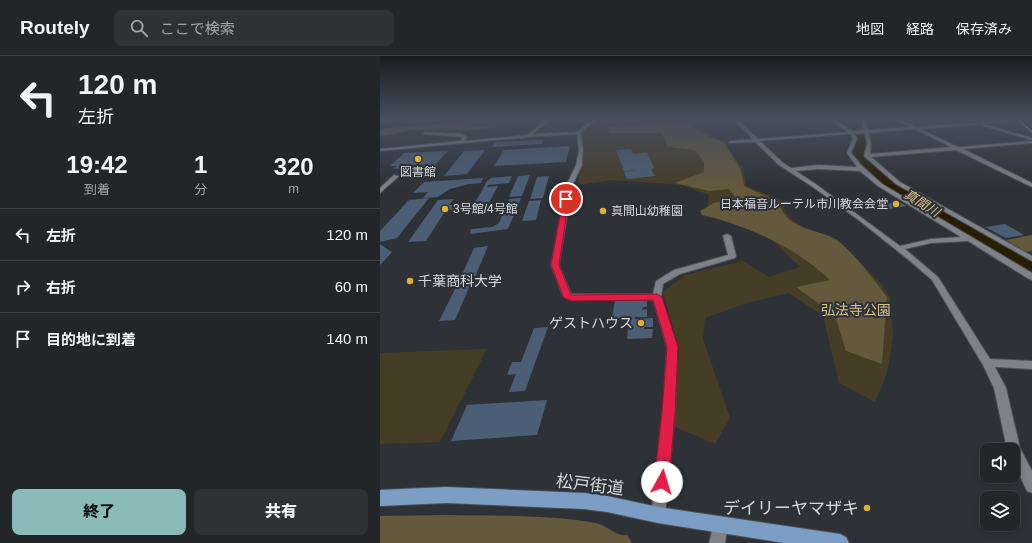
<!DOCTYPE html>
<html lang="ja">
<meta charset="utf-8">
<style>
:root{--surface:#222629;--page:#2e3235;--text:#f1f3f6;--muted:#a2a5a8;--line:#3f4346;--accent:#8bbbb9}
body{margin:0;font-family:Arial,"Noto Sans JP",sans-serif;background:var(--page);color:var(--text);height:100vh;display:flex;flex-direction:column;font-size:15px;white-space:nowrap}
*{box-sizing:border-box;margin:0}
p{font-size:13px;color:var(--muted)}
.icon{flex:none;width:22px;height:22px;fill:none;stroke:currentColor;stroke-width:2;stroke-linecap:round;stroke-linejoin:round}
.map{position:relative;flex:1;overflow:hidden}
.panel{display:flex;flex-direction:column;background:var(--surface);width:380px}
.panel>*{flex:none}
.hud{background:#222629;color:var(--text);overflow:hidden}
.controls{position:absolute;left:600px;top:387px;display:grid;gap:8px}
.controls a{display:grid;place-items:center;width:40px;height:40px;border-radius:8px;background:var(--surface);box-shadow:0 2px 6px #0003,0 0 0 1px var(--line);font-size:20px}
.pin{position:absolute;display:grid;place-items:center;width:34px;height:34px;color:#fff;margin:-17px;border:2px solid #fff;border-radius:50%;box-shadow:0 1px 4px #0007}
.me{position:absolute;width:44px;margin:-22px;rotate:6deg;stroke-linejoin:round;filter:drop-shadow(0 0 3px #0008)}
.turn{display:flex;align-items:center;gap:14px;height:84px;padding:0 12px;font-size:18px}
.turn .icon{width:52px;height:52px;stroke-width:2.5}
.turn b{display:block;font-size:28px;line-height:34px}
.eta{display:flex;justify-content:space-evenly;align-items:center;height:68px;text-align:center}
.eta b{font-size:24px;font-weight:800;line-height:28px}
.primary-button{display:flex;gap:8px;margin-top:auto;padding:8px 12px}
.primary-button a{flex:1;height:46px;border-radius:8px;background:var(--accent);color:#111;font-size:16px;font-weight:800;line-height:46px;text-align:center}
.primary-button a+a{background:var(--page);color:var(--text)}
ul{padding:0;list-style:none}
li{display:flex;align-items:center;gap:12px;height:52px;padding:0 12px;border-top:1px solid var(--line)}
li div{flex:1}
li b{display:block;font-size:15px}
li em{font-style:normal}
header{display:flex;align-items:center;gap:24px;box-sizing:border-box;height:56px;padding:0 20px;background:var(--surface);border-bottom:1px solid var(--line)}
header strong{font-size:19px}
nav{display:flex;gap:22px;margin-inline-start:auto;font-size:14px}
.search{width:280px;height:36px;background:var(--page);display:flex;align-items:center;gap:10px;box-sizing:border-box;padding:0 14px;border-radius:8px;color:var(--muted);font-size:15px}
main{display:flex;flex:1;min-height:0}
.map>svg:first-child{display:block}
.green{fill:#463d27}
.forest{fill:#64583d}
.water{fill:#271d03}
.building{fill:#4b5e75}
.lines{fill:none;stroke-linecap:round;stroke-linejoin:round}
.street-casing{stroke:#4b4f54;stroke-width:2}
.primary-casing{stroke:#4b4f54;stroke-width:2}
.street{fill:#7e8288;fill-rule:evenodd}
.primary{fill:#7c9ec5;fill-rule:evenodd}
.rail{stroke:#afb2b5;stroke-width:1.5}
.route{fill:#e11d48;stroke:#92132f}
.poi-dot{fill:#dfb034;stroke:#2e3237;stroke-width:1.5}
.labels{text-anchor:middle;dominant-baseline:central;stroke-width:4;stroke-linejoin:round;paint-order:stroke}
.far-poi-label{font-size:12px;fill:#d5d8db;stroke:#2e3237;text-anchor:start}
.far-water-label{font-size:13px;font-style:italic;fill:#d7c08b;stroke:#2e3237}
.poi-label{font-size:14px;fill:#d5d8db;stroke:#2e3237;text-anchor:start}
.park-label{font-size:14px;fill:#d8c18c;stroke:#2e3237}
.near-street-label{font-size:17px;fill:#d5d8db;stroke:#2e3237}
.near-poi-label{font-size:17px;fill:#d5d8db;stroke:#2e3237;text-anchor:end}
</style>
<header>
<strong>Routely</strong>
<div class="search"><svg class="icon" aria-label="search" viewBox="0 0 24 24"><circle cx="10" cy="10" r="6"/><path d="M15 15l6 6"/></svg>ここで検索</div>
<nav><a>地図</a><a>経路</a><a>保存済み</a></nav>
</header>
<main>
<section class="panel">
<div class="hud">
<div class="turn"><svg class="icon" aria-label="left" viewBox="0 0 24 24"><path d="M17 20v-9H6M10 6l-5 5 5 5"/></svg><div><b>120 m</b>左折</div></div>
</div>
<div class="eta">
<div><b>19:42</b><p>到着</p></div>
<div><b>1</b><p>分</p></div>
<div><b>320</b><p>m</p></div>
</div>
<ul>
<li><svg class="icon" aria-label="left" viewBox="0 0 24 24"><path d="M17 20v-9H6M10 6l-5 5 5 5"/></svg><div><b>左折</b></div><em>120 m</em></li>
<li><svg class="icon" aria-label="right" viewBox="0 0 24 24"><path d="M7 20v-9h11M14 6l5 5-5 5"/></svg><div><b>右折</b></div><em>60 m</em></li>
<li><svg class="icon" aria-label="arrive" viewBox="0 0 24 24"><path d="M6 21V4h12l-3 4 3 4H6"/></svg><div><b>目的地に到着</b></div><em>140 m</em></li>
</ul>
<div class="primary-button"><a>終了</a><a>共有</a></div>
</section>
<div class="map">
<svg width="652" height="487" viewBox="0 0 652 487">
<rect width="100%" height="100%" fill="#2e3237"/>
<g class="green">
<path d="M237,63H312L320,68L333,81L350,87L346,92L363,111L366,130L406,146L404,153L411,163L426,173L457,183L502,229L510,242L513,278L510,302L506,320L495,346L459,327L443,260L409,237L370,246L325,262L323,283L350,362L335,388L293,370L299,293L283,236L305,219L363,205L389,221L420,211L391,183L355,163L327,155L329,139L302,129L233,124L198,129L203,97L201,78L204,71L216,70L209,69C217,63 228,66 237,63Z"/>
<path d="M107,293L60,386L0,388V297Z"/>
</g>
<g class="forest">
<path d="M84,63H95L92,71L120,70C92,77 62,72 33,74C21,75 12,80 0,80V73L81,66Z"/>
<path d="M304,66L331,82L344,86L361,114L364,130L399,146C406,176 441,172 458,185C477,200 492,222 507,241L502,308L466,295L455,259L416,231L450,224C415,191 369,170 322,159L320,155L334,147L356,142L349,133L329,135L295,127L324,116V106L315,94L288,91L282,77H229L228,71Z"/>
<path d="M652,179V195L646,196L626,184Z"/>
<path d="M64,459C114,460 166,458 216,467C227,469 236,481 247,479L252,487H0V460Z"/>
</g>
<path class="water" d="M486,76L487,87L484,100L515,128L652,206V219L504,129L486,113L473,97L478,82L475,77Z"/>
<g class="building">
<path d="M163,84L162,88L112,91L115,86Z"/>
<path d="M190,90L186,106L114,110L124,94Z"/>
<path d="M251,93L253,98L267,96L274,112L271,113L275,120L247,123L244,116L257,114L244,115L236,94Z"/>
<path d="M105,94L87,118L64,120L84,95Z"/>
<path d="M68,95L53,111L13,113L17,110H10L24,97Z"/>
<path d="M150,119L142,140L129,141L138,120Z"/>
<path d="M132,120L129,127L108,129L107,131L118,130L103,157L86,159L90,153L66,154L46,185L28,186L58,144L74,143L69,149L95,147L107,125L111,122Z"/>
<path d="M169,120L163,142L150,143L157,121Z"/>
<path d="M103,122L101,127L89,128L70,133L58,141L43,142L48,136L33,137L44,126Z"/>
<path d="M49,142L17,182L0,186V175L29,144Z"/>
<path d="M141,142L128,173L90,178L91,173L112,171L119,167L129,143Z"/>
<path d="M161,144L156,164L142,165L149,145Z"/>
<path d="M517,145L527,150L509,153L504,149Z"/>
<path d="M625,168L644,179L626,182L605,171Z"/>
<path d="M0,188L12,196L0,209Z"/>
<path d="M108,190L95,221L80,223L94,192Z"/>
<path d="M91,227L75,264L59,265L77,229Z"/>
<path d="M267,244V251H263L262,254L267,253V261H255V263L273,262V271H264V273H273L272,282L247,283L249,262H232L235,245Z"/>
<path d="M168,271L145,335L129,336L136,318L127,319L132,306H141L154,272Z"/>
<path d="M167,344L157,379L71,385L87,349Z"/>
</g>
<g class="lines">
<g class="street-casing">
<g id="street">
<path d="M16,63H26L0,67V65Z"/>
<path d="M167,63H171L153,78L197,76L213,63L216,64L201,76L203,94L202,109L192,130L179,209L191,238H273L276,225L294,214L348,199L343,180L347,178L351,180L356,200L355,202L300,218L283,228L281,241L297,291L295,356L285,459L283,464L278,466L273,464L271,459L283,356L287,291L273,244H189L183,240L171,209L186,130L196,109L199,94L197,78L148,81L0,95V93L80,85L83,81L43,78L45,76L82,78L87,81L85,85L147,79Z"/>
<path d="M353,63H357L378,83L468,76L448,63H453L473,75L484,74L481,63H485L488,74L530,71L515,63H520L536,71L652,63L651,64L604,68L652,82V84L603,70V68L540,73L578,91L652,85V87L583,93L652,127V131L576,94L491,101L520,126L652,200V205L516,128L484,100L487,88L485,77L474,78L477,82L471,97L481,109L502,128L652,217V224L649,223L588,185L551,187L525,193L558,221L610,303L652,305V313L615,311L626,332L640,392L652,415V437L647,435L633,405V394L627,393L614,332L603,309L552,224L530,205L480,165L433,131L399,109L375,86L349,87V86L351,85L373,83ZM535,73L571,91L490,98L491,88L489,77ZM470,78L473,82L467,97L477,111L438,109L411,112L403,107L380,85ZM438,113L480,115L498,130L581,181L551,183L520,190L437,129L416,115Z"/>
<path d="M14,119L19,120L0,137V132Z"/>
<path d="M340,460L345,463L348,468L345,487H329L335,463Z"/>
</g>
</g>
<g class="primary-casing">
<path id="primary" d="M66,431L204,437L227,440L278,451L460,478L466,481L469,487H404L278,467L227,456L204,453L66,447L0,450V434Z"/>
</g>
<use href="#street" class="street"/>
<use href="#primary" class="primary"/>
<path class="rail" d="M637,63L652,76"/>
</g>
<linearGradient id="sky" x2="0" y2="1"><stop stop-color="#191c1e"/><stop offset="0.48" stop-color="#464f5e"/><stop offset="1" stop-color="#464f5e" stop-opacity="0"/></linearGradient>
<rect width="652" height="131" fill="url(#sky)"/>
<path class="route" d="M186,141L189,143L179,209L191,239L277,238L282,241L298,291L295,356L289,426L287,431L282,433L276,431L274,426L282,356L287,291L273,244L192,245L184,242L171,209L183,143Z"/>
<g class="poi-dot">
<circle cx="38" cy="103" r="4"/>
<circle cx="516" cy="148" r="4"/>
<circle cx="65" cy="153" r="4"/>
<circle cx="223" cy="155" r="4"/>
<circle cx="30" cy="225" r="4"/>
<circle cx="261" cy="267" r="4"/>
<circle cx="487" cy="452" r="4"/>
</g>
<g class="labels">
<g class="far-poi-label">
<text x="38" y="116" text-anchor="middle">図書館</text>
<text x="508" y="148" text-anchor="end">日本福音ルーテル市川教会会堂</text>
<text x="73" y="153">3号館/4号館</text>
<text x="231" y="155">真間山幼稚園</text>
</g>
<g class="far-water-label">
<text transform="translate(542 147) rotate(32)">真間川</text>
</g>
<g class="poi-label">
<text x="38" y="225">千葉商科大学</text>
<text x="253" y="267" text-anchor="end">ゲストハウス</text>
</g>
<g class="park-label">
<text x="476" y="254">弘法寺公園</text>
</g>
<g class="near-street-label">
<text transform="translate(210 429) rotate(7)">松戸街道</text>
</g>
<g class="near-poi-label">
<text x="479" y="452">デイリーヤマザキ</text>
</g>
</g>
</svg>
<div class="controls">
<a><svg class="icon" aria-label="sound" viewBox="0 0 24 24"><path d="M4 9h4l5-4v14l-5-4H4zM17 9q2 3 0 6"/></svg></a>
<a><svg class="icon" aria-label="layers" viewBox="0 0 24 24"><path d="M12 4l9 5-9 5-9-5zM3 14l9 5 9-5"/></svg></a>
</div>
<div class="pin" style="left:186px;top:143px;background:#d93025"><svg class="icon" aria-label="arrive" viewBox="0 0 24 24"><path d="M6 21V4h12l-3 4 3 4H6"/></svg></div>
<svg class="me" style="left:282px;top:426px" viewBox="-20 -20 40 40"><circle r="19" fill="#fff"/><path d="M0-13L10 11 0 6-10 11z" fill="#e11d48"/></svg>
</div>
</main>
